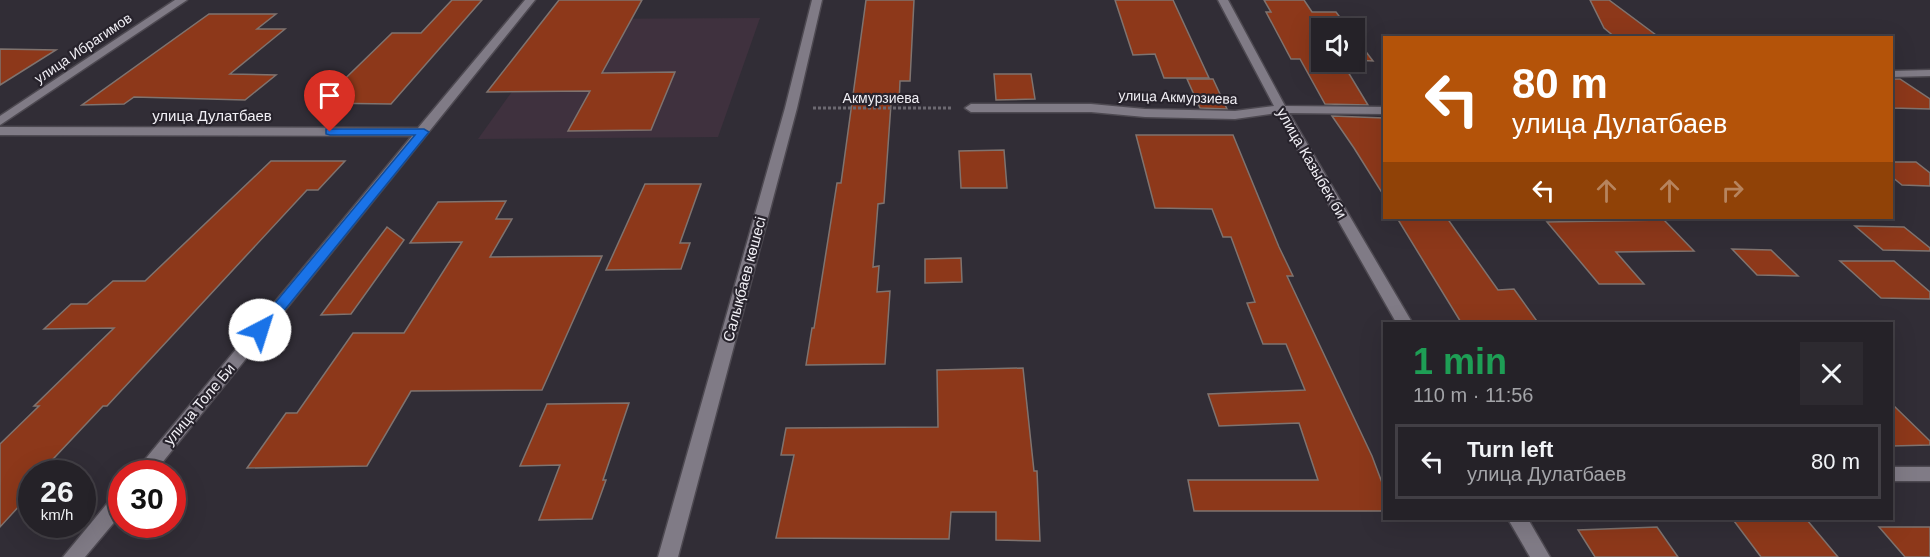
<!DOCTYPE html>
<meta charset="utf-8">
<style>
:root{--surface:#252228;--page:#2d2a30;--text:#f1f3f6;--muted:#a3a4a8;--line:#423f45}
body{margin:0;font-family:Helvetica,sans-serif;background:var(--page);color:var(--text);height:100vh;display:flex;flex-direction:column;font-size:22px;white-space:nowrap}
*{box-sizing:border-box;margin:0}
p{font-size:20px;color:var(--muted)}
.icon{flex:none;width:33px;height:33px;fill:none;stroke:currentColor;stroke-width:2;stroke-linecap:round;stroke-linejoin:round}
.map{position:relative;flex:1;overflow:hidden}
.details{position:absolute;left:1383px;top:322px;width:510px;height:198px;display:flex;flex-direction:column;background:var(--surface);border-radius:0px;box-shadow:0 6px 24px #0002,0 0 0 2px var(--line)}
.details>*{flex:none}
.top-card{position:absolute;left:1383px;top:36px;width:510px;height:183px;border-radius:0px;box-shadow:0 6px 24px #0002,0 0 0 2px var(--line);background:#b45309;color:#fff;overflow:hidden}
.controls{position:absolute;left:1311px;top:18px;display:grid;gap:12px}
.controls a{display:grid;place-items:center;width:54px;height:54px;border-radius:0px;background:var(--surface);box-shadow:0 6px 24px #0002,0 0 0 2px var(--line);font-size:30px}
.speed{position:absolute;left:18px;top:460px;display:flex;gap:12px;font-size:30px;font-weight:700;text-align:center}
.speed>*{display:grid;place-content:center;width:78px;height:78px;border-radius:50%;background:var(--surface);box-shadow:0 6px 24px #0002,0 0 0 2px var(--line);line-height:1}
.speed small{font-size:15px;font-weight:400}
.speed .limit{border:9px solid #d22;background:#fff;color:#111}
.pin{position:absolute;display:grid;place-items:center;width:51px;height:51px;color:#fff;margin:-62px -26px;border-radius:50% 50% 50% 0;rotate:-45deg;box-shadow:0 0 6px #0007}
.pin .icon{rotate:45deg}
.me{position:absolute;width:66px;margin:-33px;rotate:40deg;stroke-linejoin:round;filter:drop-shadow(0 0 4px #0008)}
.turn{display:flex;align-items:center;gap:21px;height:126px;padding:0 30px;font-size:27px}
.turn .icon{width:78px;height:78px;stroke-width:2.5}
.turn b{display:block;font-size:42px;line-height:51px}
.lanes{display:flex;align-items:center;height:57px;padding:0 30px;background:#0003;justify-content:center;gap:30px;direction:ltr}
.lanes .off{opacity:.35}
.round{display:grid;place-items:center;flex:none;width:63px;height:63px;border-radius:0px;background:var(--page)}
.overview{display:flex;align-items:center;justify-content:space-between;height:102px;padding:0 30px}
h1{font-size:36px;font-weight:800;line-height:45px;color:#1e9e55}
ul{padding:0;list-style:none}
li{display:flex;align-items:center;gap:18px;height:75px;margin:0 12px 9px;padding:0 18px;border:3px solid var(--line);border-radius:0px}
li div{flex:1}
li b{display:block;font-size:22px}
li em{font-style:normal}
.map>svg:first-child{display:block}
.education{fill:#3f313e}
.building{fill:#8d381a;stroke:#7f736f;stroke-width:1.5}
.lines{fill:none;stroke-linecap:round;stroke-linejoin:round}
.minor-casing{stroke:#4d4951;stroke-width:3}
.path{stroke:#6c6971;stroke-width:3;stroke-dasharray:3 2;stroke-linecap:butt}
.minor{fill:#807b86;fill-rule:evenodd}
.route{fill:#1a73e8;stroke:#114b97;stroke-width:1.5}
.labels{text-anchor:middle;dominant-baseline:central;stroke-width:4.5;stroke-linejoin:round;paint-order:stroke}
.far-street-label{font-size:14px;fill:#f1eff5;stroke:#27232c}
.street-label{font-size:15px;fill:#f1eff5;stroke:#27232c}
</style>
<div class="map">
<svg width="1930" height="557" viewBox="0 0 1930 557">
<rect width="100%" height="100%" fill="#312d36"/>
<path class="education" d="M760,18L718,137L478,139L564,19Z"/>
<g class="building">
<path d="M452,0H482L391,104L320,103L392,33H421Z"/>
<path d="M559,0H642L602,73L675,72L651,130L568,131L590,91L487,92Z"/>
<path d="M866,0H914L910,81H900L899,104H891L884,203L878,204L873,267L879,266L877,292L890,291L885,364L806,365L812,328H814L837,183H841Z"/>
<path d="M1115,0H1173L1209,78H1164L1155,54L1133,55Z"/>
<path d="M1264,0H1304L1312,12H1336L1348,28H1322V62H1342L1368,105L1325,104L1300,59H1291L1266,12H1271Z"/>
<path d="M1590,0H1609L1660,38H1616L1604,28Z"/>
<path d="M209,14H276L257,29H285L230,74L276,75L245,100L134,97L124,104L82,105Z"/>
<path d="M1354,36L1373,61L1354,60Z"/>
<path d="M0,49L56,50L0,85Z"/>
<path d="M994,74H1031L1035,99L996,100Z"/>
<path d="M1187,79H1213L1227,109L1200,108Z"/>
<path d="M1892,79H1900L1930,99V109L1892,108Z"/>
<path d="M1332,116L1384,118V196L1354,148Z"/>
<path d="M1136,135H1233L1279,247L1293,276H1287L1372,456L1384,488V511H1194L1188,480H1318L1299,423L1219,426L1208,394L1305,390L1286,344H1263L1247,303L1255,302L1231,237H1223L1212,209L1155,208Z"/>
<path d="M1004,150L1007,188H961L959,151Z"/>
<path d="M271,161H345L318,190H307L107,406H103L39,474H32V492L0,527V444L39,406H34L114,328L44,329L71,304H87L113,281H145Z"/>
<path d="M1892,162H1916L1930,173V186L1902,185L1892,177Z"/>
<path d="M645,184H701L680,243H690L681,269L606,270Z"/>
<path d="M506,201L496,219H512L490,257L602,256L542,390L411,391L367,466L247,468L286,413H297L353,333H404L462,242L410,243L438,202Z"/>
<path d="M1397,218H1447L1498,290L1514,289L1539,324H1462Z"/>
<path d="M1664,220L1694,251L1616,252L1644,284H1599L1547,222Z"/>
<path d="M1855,226L1904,227L1930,248V251L1883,250Z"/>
<path d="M387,227L404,240L351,314L321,315Z"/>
<path d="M1732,249L1771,250L1798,276L1757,275Z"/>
<path d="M961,258L962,282L925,283V259Z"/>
<path d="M1840,261H1894L1930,292V299L1881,298Z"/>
<path d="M1023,368L1034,471H1037L1040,541L996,540V512H951L949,539L776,538L794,455H781L786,428L938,427L937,370Z"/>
<path d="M629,403L603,480H606L592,519L539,520L560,465L520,466L547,404Z"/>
<path d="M1892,404L1930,441V445L1892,446Z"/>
<path d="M1807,520L1838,557H1761L1734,521Z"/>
<path d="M1657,527L1678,557H1595L1578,530Z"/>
<path d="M1879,527H1930V557H1905Z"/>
</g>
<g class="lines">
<g class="minor-casing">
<g id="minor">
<path d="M175,0H187L0,125V116Z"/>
<path d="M525,0H535L153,474H133L412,136L0,135V127L418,128Z"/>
<path d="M812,0H822L797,108L678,557H658L785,108Z"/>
<path d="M1218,0H1228L1285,106L1384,107V114L1289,113L1413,324H1397L1277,113L1235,119L1145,117L1091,112H971L965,108L971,104H1091L1145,109L1235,111L1274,106Z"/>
<path d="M1930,70V76L1892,77V71Z"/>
<rect x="1892" y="467" width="38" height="14"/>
<path d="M122,492V513L85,557H63L115,494Z"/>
<path d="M1508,519H1528L1550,557H1530Z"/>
</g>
</g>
<path class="path" d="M813,108H952"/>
<use href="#minor" class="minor"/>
</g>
<path class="route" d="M326,129H424L429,132L266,333H255L253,330L255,327L415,135H330L326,134Z"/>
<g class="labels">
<g class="far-street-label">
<text transform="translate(83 48) rotate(-34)">улица Ибрагимов</text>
<text transform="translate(1178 97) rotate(2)">улица Акмурзиева</text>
<text x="881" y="98">Акмурзиева</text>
</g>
<g class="street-label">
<text x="212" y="115">улица Дулатбаев</text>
<text transform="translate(1312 163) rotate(60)">улица Казыбек би</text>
<text transform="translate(744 279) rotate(-75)">Салықбаев көшесі</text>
<text transform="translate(199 404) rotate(-50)">улица Толе Би</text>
</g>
</g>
</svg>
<div class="controls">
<a><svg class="icon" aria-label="sound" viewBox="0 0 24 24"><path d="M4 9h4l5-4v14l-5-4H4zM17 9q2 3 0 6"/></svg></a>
</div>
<div class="speed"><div>26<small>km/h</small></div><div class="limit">30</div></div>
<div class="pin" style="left:330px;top:132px;background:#d93025"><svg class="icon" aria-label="arrive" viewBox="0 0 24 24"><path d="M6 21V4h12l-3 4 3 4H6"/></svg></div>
<svg class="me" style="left:260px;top:330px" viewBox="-20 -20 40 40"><circle r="19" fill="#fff"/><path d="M0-13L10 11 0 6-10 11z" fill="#1a73e8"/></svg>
<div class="top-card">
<div class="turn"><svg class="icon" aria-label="left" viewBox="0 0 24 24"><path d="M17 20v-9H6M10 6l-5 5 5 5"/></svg><div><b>80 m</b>улица Дулатбаев</div></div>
<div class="lanes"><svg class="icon" aria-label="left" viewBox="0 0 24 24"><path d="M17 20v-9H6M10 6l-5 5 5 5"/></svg><svg class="icon off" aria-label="ahead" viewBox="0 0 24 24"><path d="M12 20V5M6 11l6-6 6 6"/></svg><svg class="icon off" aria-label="ahead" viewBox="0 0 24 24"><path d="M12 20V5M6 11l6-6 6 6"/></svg><svg class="icon off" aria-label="right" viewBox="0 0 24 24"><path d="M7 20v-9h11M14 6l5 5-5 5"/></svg></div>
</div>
<section class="details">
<div class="overview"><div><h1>1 min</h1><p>110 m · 11:56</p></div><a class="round"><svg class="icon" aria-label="close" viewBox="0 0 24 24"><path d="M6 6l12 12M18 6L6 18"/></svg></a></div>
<ul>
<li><svg class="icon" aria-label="left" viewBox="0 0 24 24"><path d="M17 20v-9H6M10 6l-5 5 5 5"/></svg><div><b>Turn left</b><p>улица Дулатбаев</p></div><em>80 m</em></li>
</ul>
</section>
</div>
